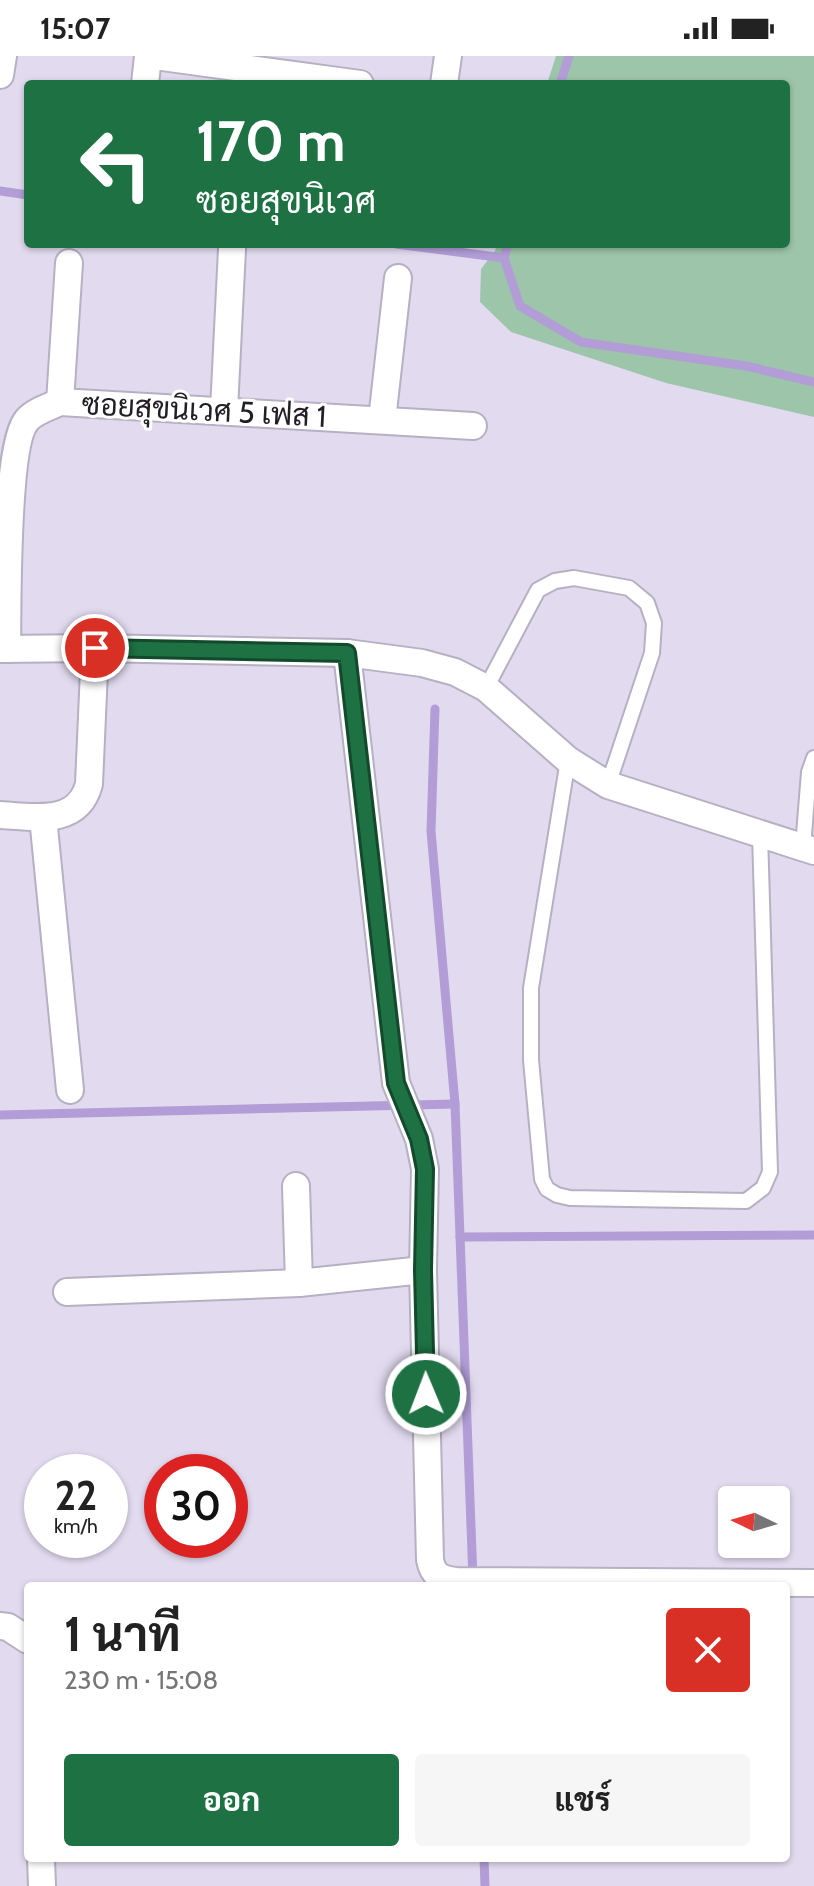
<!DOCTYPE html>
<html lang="th">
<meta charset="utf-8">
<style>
:root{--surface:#fff;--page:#f6f6f6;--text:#222;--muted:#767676;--accent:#1d7143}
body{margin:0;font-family:Cabin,Sarabun,sans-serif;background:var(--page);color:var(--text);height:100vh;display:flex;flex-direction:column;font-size:30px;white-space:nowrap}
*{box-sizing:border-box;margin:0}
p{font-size:26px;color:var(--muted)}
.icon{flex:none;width:44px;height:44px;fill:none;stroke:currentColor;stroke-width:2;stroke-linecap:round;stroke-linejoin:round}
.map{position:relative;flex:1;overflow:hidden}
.panel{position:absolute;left:24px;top:1526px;width:766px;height:280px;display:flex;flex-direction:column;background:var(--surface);border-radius:8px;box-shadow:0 2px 6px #0004}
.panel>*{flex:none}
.hud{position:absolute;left:24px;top:24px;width:766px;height:168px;border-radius:8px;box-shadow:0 2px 6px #0004;background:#1d7143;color:#fff;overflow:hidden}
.needle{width:52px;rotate:275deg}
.buttons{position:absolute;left:718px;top:1430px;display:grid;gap:16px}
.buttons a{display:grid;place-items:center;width:72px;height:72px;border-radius:8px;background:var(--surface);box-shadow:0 2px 6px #0004;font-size:40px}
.speed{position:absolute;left:24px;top:1398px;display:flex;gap:16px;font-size:40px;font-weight:700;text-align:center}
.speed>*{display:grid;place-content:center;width:104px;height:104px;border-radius:50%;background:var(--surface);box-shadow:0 2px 6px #0004;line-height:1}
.speed small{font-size:20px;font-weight:400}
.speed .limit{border:12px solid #d22;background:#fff;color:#111}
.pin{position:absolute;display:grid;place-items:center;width:68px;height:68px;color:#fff;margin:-34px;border:4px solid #fff;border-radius:50%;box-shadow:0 2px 8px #0007}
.me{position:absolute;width:88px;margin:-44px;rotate:359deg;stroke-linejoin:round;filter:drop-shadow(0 0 6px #0008)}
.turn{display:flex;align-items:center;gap:28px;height:168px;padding:0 40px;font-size:36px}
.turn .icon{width:104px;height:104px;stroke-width:2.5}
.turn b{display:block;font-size:56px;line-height:68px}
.round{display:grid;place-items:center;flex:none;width:84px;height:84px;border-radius:8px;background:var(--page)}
.overview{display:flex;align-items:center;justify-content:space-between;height:136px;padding:0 40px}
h1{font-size:48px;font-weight:700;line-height:60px}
.action{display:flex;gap:16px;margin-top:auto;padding:16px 40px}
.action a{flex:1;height:92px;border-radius:8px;background:var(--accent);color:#fff;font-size:32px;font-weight:700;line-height:92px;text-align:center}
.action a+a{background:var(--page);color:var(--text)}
.status{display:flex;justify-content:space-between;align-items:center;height:56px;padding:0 40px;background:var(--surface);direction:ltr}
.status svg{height:22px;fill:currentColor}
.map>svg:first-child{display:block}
.green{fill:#9dc5a9}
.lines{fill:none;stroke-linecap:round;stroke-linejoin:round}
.stream{stroke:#b29dd6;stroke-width:9}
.service-casing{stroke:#b6b0c3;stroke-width:18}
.minor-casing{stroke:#b6b0c3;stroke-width:30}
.service{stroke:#fff;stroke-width:14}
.minor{stroke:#fff;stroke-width:26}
.route-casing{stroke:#13492c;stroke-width:20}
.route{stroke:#1d7143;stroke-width:14}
.labels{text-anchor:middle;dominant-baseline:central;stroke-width:6;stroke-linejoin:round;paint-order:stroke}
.street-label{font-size:30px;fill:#211e26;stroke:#fff}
</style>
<div class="status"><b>15:07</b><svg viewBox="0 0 49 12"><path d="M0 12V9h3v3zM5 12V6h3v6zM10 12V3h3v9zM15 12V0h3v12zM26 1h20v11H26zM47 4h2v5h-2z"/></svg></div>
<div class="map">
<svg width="814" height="1830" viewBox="0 0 814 1830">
<rect width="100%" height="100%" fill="#e2dbf0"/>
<path class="green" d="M556,0H814V361L666,327L511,276L480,246L481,213L495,195L497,188H786V28H547Z"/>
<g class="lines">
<g class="stream">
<path d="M560,28L569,0"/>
<path d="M0,135L28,139"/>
<path d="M396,188L504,202L520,250L581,286L746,310L814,326"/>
<path d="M504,202L508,188"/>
<path d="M435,653L431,775L455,1048L473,1523"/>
<path d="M0,1059L455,1048"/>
<path d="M460,1181L814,1179"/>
<path d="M484,1802L485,1830"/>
</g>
<g class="service-casing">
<g id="service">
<path d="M486,632L538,534L555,525L574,522L629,532L647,547L654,567L652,597L608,729"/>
<path d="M568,704L531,932V1004L542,1123L547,1133L557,1139L570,1142L746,1145L763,1132L770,1116L760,778"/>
<path d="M803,791L809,716L814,702"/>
</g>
</g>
<g class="minor-casing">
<g id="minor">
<path d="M155,0L360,28"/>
<path d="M0,19L3,0"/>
<path d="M145,28L148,0"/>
<path d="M444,28L448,0"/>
<path d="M60,346L69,207"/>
<path d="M224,354L232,193"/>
<path d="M382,364L398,222"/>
<path d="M0,593L95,592L347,597L422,607L455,616L486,632L568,704L608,729L814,795"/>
<path d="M7,593C8,552 5,389 27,364C35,355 49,351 60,346L473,370"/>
<path d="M347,597L396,1027L419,1083L425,1113L423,1214L430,1504C433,1519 440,1523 456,1525L814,1527"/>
<path d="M0,759C35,761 78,770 89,728L95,592"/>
<path d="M43,761L70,1034"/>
<path d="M296,1130L299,1227"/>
<path d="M67,1236L299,1227L423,1214"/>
<path d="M0,1570L8,1571L28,1584"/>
<path d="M41,1802L42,1830"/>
</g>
</g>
<use href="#service" class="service"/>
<use href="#minor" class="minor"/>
</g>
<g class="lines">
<g class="route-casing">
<path id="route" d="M95,592L347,597L396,1027L419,1083L425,1113L423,1214L426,1338"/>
</g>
<use href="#route" class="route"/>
</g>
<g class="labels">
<g class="street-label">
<text transform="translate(204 354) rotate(3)">ซอยสุขนิเวศ 5 เฟส 1</text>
</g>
</g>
</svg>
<div class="buttons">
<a><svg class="needle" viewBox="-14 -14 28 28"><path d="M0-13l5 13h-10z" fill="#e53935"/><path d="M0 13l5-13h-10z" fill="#767676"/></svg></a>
</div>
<div class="speed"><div>22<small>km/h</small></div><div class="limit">30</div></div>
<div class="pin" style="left:95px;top:592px;background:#d93025"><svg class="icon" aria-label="arrive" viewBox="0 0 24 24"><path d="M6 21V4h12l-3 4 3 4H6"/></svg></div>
<svg class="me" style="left:426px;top:1338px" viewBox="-20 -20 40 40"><circle r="17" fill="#1d7143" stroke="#fff" stroke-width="3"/><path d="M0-11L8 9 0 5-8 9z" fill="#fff"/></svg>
<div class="hud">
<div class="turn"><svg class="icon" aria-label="left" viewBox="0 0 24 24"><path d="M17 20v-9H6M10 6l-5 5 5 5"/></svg><div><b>170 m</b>ซอยสุขนิเวศ</div></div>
</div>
<section class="panel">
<div class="overview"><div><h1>1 นาที</h1><p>230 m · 15:08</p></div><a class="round" style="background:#d93025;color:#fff"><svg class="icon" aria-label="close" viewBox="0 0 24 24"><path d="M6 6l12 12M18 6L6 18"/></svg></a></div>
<div class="action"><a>ออก</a><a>แชร์</a></div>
</section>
</div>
